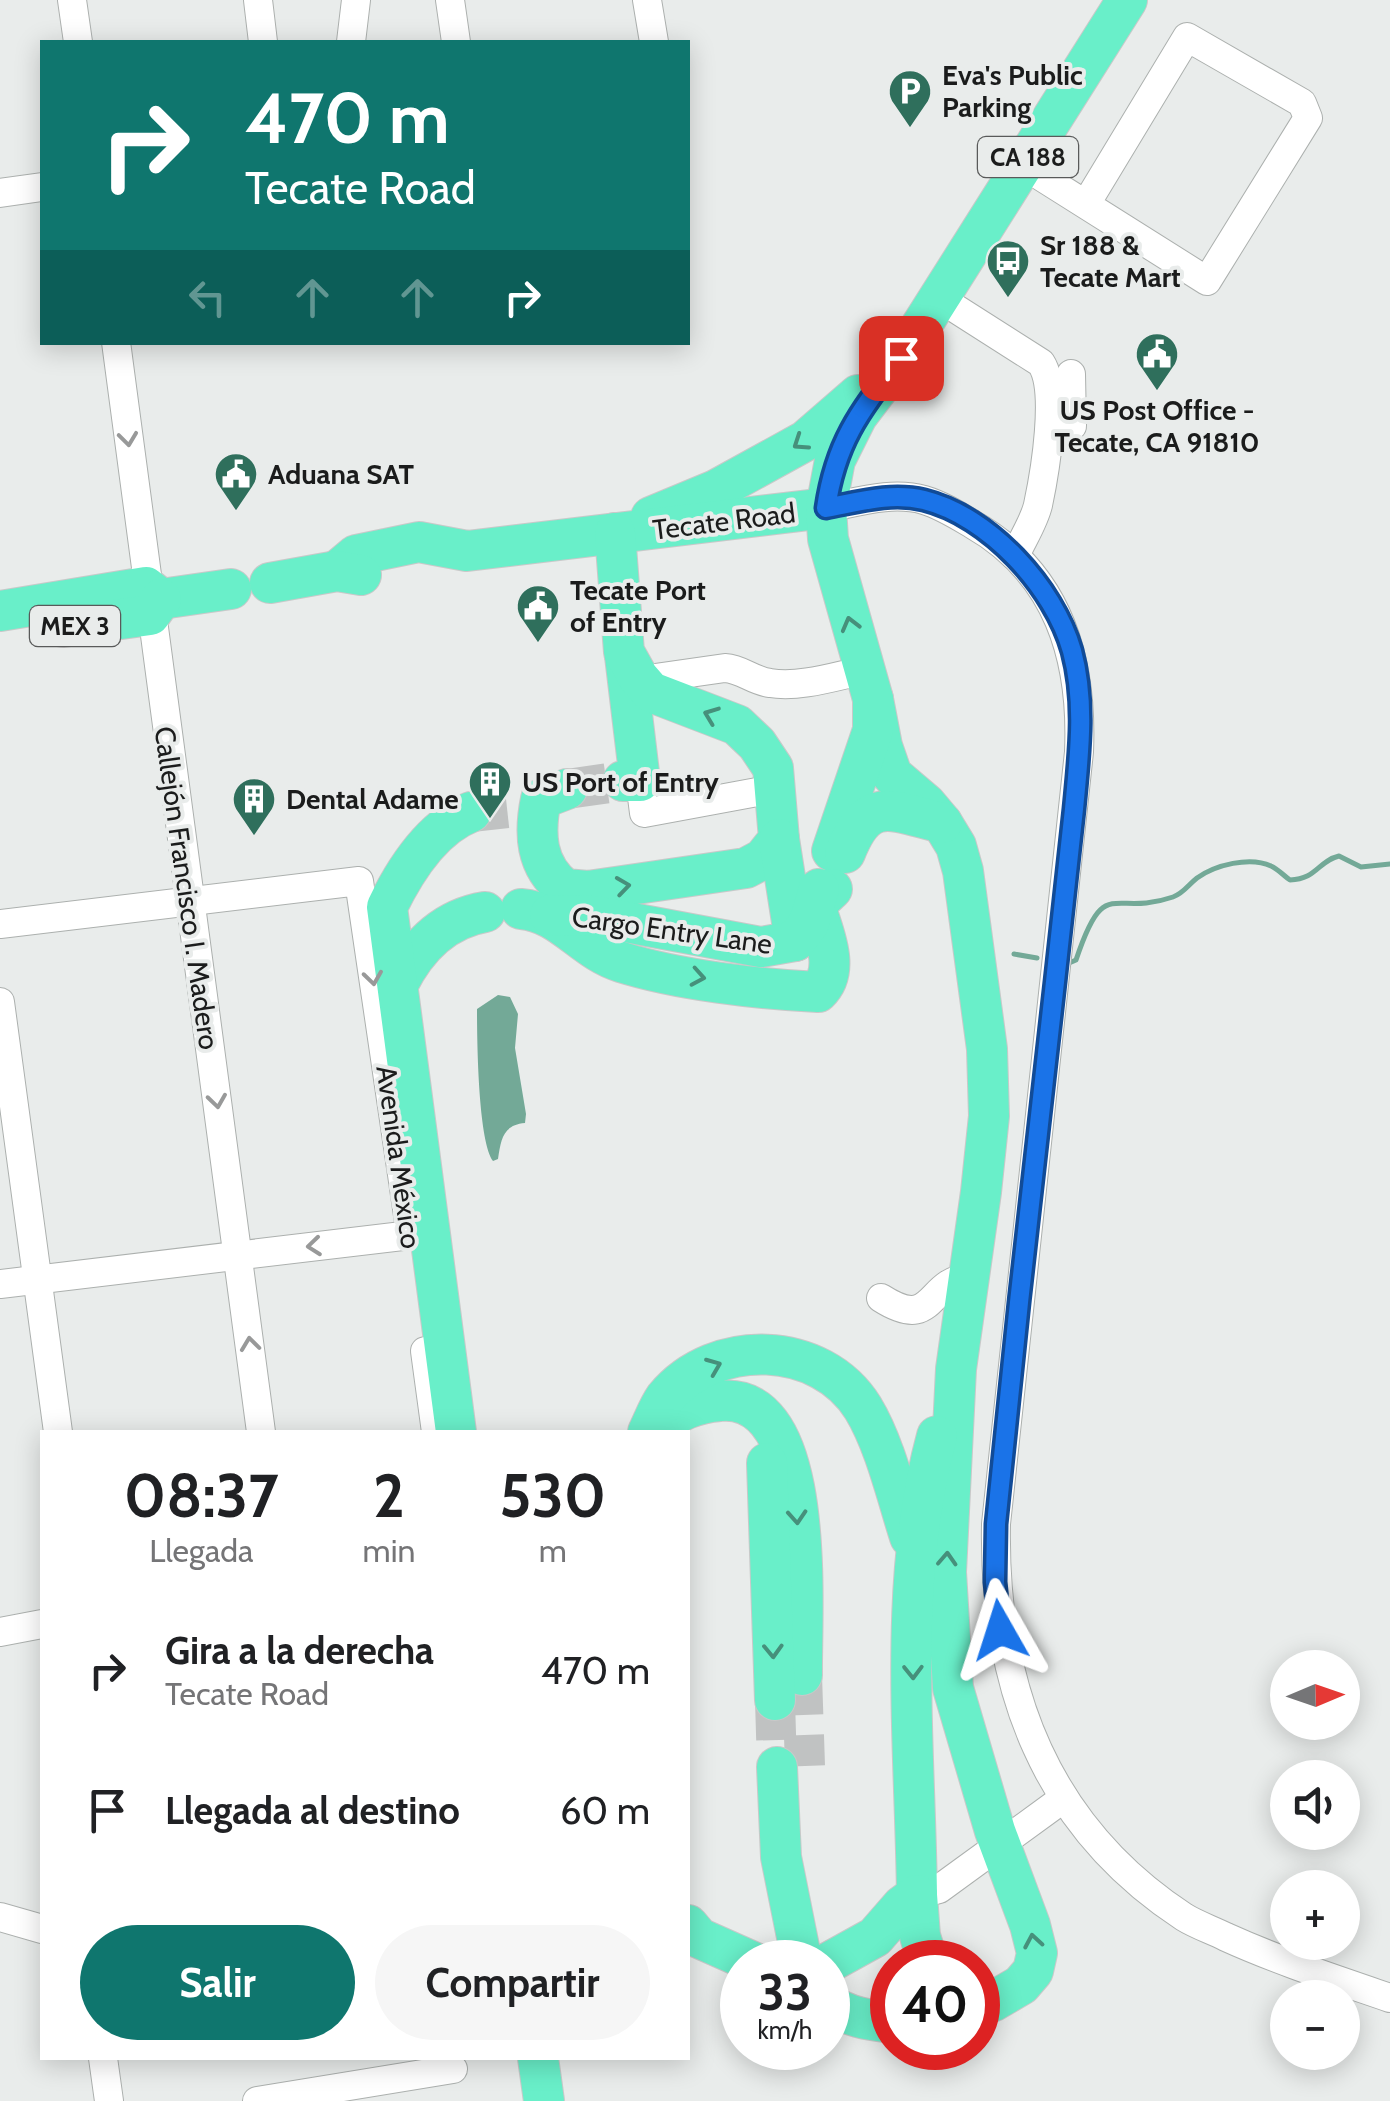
<!DOCTYPE html>
<html lang="es">
<meta charset="utf-8">
<style>
:root{--surface:#fff;--page:#f6f6f6;--text:#202124;--muted:#757577;--accent:#0f766e}
body{margin:0;font-family:Cabin,sans-serif;background:var(--page);color:var(--text);height:100vh;display:flex;flex-direction:column;font-size:38px;white-space:nowrap}
*{box-sizing:border-box;margin:0}
p{font-size:32px;color:var(--muted)}
.icon{flex:none;width:55px;height:55px;fill:none;stroke:currentColor;stroke-width:2;stroke-linecap:round;stroke-linejoin:round}
.map{position:relative;flex:1;overflow:hidden}
.panel{position:absolute;left:40px;top:1430px;width:650px;height:630px;display:flex;flex-direction:column;background:var(--surface);border-radius:0px;box-shadow:0 5px 25px #0003}
.panel>*{flex:none}
.hud{position:absolute;left:40px;top:40px;width:650px;height:305px;border-radius:0px;box-shadow:0 5px 25px #0003;background:#0f766e;color:#fff;overflow:hidden}
.needle{width:65px;rotate:88deg}
.fabs{position:absolute;left:1270px;top:1650px;display:grid;gap:20px}
.fabs a{display:grid;place-items:center;width:90px;height:90px;border-radius:50%;background:var(--surface);box-shadow:0 5px 25px #0003;font-size:50px}
.speed{position:absolute;left:720px;top:1940px;display:flex;gap:20px;font-size:50px;font-weight:700;text-align:center}
.speed>*{display:grid;place-content:center;width:130px;height:130px;border-radius:50%;background:var(--surface);box-shadow:0 5px 25px #0003;line-height:1}
.speed small{font-size:25px;font-weight:400}
.speed .limit{border:15px solid #d22;background:#fff;color:#111}
.pin{position:absolute;display:grid;place-items:center;width:85px;height:85px;color:#fff;margin:-42px;border-radius:20px;box-shadow:0 5px 15px #0006}
.me{position:absolute;width:110px;margin:-55px;rotate:354deg;stroke-linejoin:round;filter:drop-shadow(0 0 8px #0008)}
.turn{display:flex;align-items:center;gap:35px;height:210px;padding:0 40px;font-size:45px}
.turn .icon{width:130px;height:130px;stroke-width:2.5}
.turn b{display:block;font-size:70px;line-height:85px}
.lanes{display:flex;align-items:center;height:95px;padding:0 40px;background:#0003;justify-content:center;gap:50px;direction:ltr}
.lanes .off{opacity:.35}
.eta{display:flex;justify-content:space-evenly;align-items:center;height:170px;text-align:center}
.eta b{font-size:60px;font-weight:800;line-height:70px}
.primary-button{display:flex;gap:20px;margin-top:auto;padding:20px 40px}
.primary-button a{flex:1;height:115px;border-radius:60px;background:var(--accent);color:#fff;font-size:40px;font-weight:800;line-height:115px;text-align:center}
.primary-button a+a{background:var(--page);color:var(--text)}
ul{padding:0;list-style:none}
li{display:flex;align-items:center;gap:30px;height:140px;padding:0 40px}
li div{flex:1}
li b{display:block;font-size:38px}
li em{font-style:normal}
.map>svg:first-child{display:block}
.water{fill:#73a997}
.lines{fill:none;stroke-linecap:round;stroke-linejoin:round}
.stream{stroke:#73a997;stroke-width:5}
.highway-tunnel{stroke:#c0c2c2;stroke-width:40;stroke-dasharray:40 20;stroke-linecap:butt}
.minor-casing{stroke:#acb0ae;stroke-width:30}
.highway-casing{stroke:#c8c9c9;stroke-width:42}
.minor{stroke:#fff;stroke-width:28}
.highway{stroke:#69efc9;stroke-width:40}
.oneway{stroke:#989999}
.oneway2{stroke:#46907b}
.route-casing{stroke:#114b97;stroke-width:25}
.route{stroke:#1a73e8;stroke-width:18}
.labels{text-anchor:middle;dominant-baseline:central;stroke-width:8;stroke-linejoin:round;paint-order:stroke}
.shield{fill:#e9eceb;stroke:#595a5a;stroke-width:2.5}
.shield-label{font-size:25px;font-weight:bold;fill:#1b1c1c}
.poi-label{font-size:28px;font-weight:bold;fill:#1b1c1c;stroke:#e9eceb;text-anchor:start}
.street-label{font-size:28px;fill:#1b1c1c;stroke:#e9eceb}
</style>
<div class="map">
<svg width="1390" height="2101" viewBox="0 0 1390 2101">
<rect width="100%" height="100%" fill="#e9eceb"/>
<path class="water" d="M498,995L510,997L518,1014L515,1048L526,1114L525,1123C503,1125 501,1139 498,1159L493,1161C478,1140 477,1039 477,1009Z"/>
<g class="lines">
<g class="stream">
<path d="M1014,954L1037,958"/>
<path d="M1069,963L1076,960C1105,873 1112,918 1173,897C1184,893 1188,885 1197,878C1215,865 1250,856 1271,866C1278,869 1284,876 1290,880C1317,879 1318,861 1339,856L1361,867L1390,864"/>
</g>
<g class="highway-tunnel">
<path d="M567,789L623,781"/>
<path d="M471,812L507,808"/>
<path d="M802,1675L805,1766"/>
<path d="M775,1700L777,1767"/>
</g>
<g class="minor-casing">
<g id="minor">
<path d="M72,0L78,42"/>
<path d="M258,0L263,42"/>
<path d="M450,0L456,42"/>
<path d="M647,0L654,42"/>
<path d="M351,42L356,0"/>
<path d="M1023,165L1207,281L1308,118L1302,103L1187,37L1086,204"/>
<path d="M0,193L42,187"/>
<path d="M939,298L1041,363C1059,390 1045,472 1038,505C1034,522 1022,540 1015,556"/>
<path d="M116,342L261,1432"/>
<path d="M1071,374L1072,426"/>
<path d="M826,508C858,502 892,491 924,500C941,505 957,515 972,524C1058,573 1083,658 1079,752L996,1524C993,1686 1045,1826 1184,1917C1197,1925 1212,1930 1226,1937C1279,1961 1335,1979 1390,1998"/>
<path d="M641,680L725,668C742,669 753,681 770,683C800,688 836,676 865,670"/>
<path d="M640,781L644,813L774,789"/>
<path d="M0,924L359,881L410,1229"/>
<path d="M0,1002L58,1432"/>
<path d="M0,1284L411,1235"/>
<path d="M881,1298C936,1333 926,1280 969,1278"/>
<path d="M425,1351L436,1432"/>
<path d="M0,1632L42,1624"/>
<path d="M917,1895L939,1889L1064,1798"/>
<path d="M0,1917L42,1929"/>
<path d="M103,2058L109,2101"/>
<path d="M257,2101L453,2069"/>
</g>
</g>
<g class="highway-casing">
<g id="highway">
<path d="M651,517L716,490L805,441L858,395"/>
<path d="M337,571L356,555L419,542L467,551L826,508"/>
<path d="M270,583L337,571L361,575"/>
<path d="M0,611L146,587L161,599L231,589"/>
<path d="M63,627L150,615L161,599"/>
<path d="M873,699L882,746L892,775L926,804L942,823L956,846L963,871L987,1049L989,1116L981,1192L956,1369L946,1572L953,1688L995,1831L1030,1925L1037,1953L1033,1971L1021,1985L992,2002L978,2001"/>
<path d="M623,781H640L625,656"/>
<path d="M567,789L541,799C534,833 535,866 565,889L588,891L746,868L763,859L779,839L773,768L757,744L737,725L651,692L638,677L624,652L615,533"/>
<path d="M779,839L795,941"/>
<path d="M832,851L873,730V699L828,539L826,508L835,460L857,416L901,358L1127,0"/>
<path d="M845,853C868,795 890,810 942,823"/>
<path d="M521,909C561,912 584,951 621,962C678,980 758,989 818,992C842,969 822,931 815,905L832,889"/>
<path d="M550,915L594,916L761,947L795,941L809,923L819,889"/>
<path d="M398,984C416,948 443,919 485,912"/>
<path d="M658,1427C677,1411 695,1403 720,1401C819,1390 801,1612 802,1675"/>
<path d="M456,1432L387,907C404,872 432,827 471,812"/>
<path d="M648,1432C653,1422 658,1408 665,1398C715,1337 821,1340 863,1408C885,1444 897,1497 910,1537"/>
<path d="M767,1463L775,1700"/>
<path d="M777,1767L781,1857L802,1962"/>
<path d="M688,1925L699,1938L753,1962"/>
<path d="M928,1962L920,1936L917,1895C915,1744 897,1582 937,1436"/>
<path d="M828,1963L875,1937L902,1906L917,1895"/>
<path d="M828,2003C847,2017 869,2020 892,2023"/>
<path d="M538,2058L544,2101"/>
</g>
</g>
<use href="#minor" class="minor"/>
<use href="#highway" class="highway"/>
</g>
<defs><path id="oneway-chevron" d="M-2-3.5L2.5 0L-2 3.5" fill="none" stroke-width="1.6" stroke-linecap="round" stroke-linejoin="round" transform="scale(2.5)"/></defs>
<g class="oneway">
<use href="#oneway-chevron" transform="translate(128 439) rotate(83)"/>
<use href="#oneway-chevron" transform="translate(373 978) rotate(82)"/>
<use href="#oneway-chevron" transform="translate(217 1101) rotate(82)"/>
<use href="#oneway-chevron" transform="translate(314 1246) rotate(174)"/>
<use href="#oneway-chevron" transform="translate(250 1344) rotate(-97)"/>
</g>
<g class="oneway2">
<use href="#oneway-chevron" transform="translate(800 443) rotate(146)"/>
<use href="#oneway-chevron" transform="translate(850 624) rotate(-105)"/>
<use href="#oneway-chevron" transform="translate(711 715) rotate(-159)"/>
<use href="#oneway-chevron" transform="translate(623 886) rotate(-8)"/>
<use href="#oneway-chevron" transform="translate(698 977) rotate(10)"/>
<use href="#oneway-chevron" transform="translate(714 1366) rotate(-22)"/>
<use href="#oneway-chevron" transform="translate(797 1517) rotate(86)"/>
<use href="#oneway-chevron" transform="translate(947 1559) rotate(-87)"/>
<use href="#oneway-chevron" transform="translate(773 1651) rotate(88)"/>
<use href="#oneway-chevron" transform="translate(913 1672) rotate(89)"/>
<use href="#oneway-chevron" transform="translate(1033 1941) rotate(-100)"/>
</g>
<g class="lines">
<g class="route-casing">
<path id="route" d="M901,358C861,410 836,440 826,508C858,502 891,492 924,500C989,516 1054,587 1072,651C1086,703 1079,756 1074,809C1068,867 1061,924 1055,982C1034,1163 1014,1343 996,1524L995,1582L1000,1630"/>
</g>
<use href="#route" class="route"/>
</g>
<defs>
<g id="parking-pin" transform="scale(2.25)"><path d="M0 17L-7.5 6A9.5 9.5 0 1 1 7.5 6Z" fill="#2f6f5c" stroke="#e9eceb"/><path d="M-3.5-5.5H1a3.5 3.5 0 0 1 0 7H-1V5.5H-3.5ZM-1-3.4V-.6H.8a1.4 1.4 0 0 0 0-2.8Z" fill="#fff"/></g>
<g id="bus-pin" transform="scale(2.25)"><path d="M0 17L-7.5 6A9.5 9.5 0 1 1 7.5 6Z" fill="#2f6f5c" stroke="#e9eceb"/><path d="M-5-6H5V4H4V6H2V4H-2V6H-4V4H-5ZM-3.5-4V0h7V-4ZM-3.5 1.2v1.5H-2V1.2ZM2 1.2v1.5H3.5V1.2Z" fill="#fff"/></g>
<g id="civic-pin" transform="scale(2.25)"><path d="M0 17L-7.5 6A9.5 9.5 0 1 1 7.5 6Z" fill="#2f6f5c" stroke="#e9eceb"/><path d="M-.6-6.5H3V-4.5H.6V-3L4-1V1h2V6H-6V1h2V-1L-.6-3ZM-1.2 2.5V6h2.4V2.5Z" fill="#fff"/></g>
<g id="building-pin" transform="scale(2.25)"><path d="M0 17L-7.5 6A9.5 9.5 0 1 1 7.5 6Z" fill="#2f6f5c" stroke="#e9eceb"/><path d="M-4-6H4V6H1V3H-1V6H-4ZM-2.5-4.3h1.7v1.8h-1.7ZM.8-4.3h1.7v1.8H.8ZM-2.5-1h1.7V.8h-1.7ZM.8-1h1.7V.8H.8Z" fill="#fff"/></g>
</defs>
<g fill-rule="evenodd">
<use href="#parking-pin" x="910" y="91"/>
<use href="#bus-pin" x="1008" y="261"/>
<use href="#civic-pin" x="1157" y="354"/>
<use href="#civic-pin" x="236" y="474"/>
<use href="#civic-pin" x="538" y="606"/>
<use href="#building-pin" x="490" y="782"/>
<use href="#building-pin" x="254" y="799"/>
</g>
<g class="labels">
<g class="shield">
<rect x="978" y="137" width="100" height="40" rx="8"/>
<rect x="30" y="606" width="90" height="40" rx="8"/>
</g>
<g class="shield-label">
<text x="1028" y="157">CA 188</text>
<text x="75" y="626">MEX 3</text>
</g>
<g class="poi-label">
<text x="942" y="75">Eva's Public<tspan x="942" dy="32">Parking</tspan></text>
<text x="1040" y="245">Sr 188 &amp;<tspan x="1040" dy="32">Tecate Mart</tspan></text>
<text x="1157" y="410" text-anchor="middle">US Post Office -<tspan x="1157" dy="32">Tecate, CA 91810</tspan></text>
<text x="268" y="474">Aduana SAT</text>
<text x="570" y="590">Tecate Port<tspan x="570" dy="32">of Entry</tspan></text>
<text x="522" y="782">US Port of Entry</text>
<text x="286" y="799">Dental Adame</text>
</g>
<g class="street-label">
<text transform="translate(724 521) rotate(-7)">Tecate Road</text>
<text transform="translate(187 888) rotate(82)">Callejón Francisco I. Madero</text>
<text transform="translate(672 930) rotate(8)">Cargo Entry Lane</text>
<text transform="translate(399 1157) rotate(82)">Avenida México</text>
</g>
</g>
</svg>
<div class="fabs">
<a><svg class="needle" viewBox="-14 -14 28 28"><path d="M0-13l5 13h-10z" fill="#e53935"/><path d="M0 13l5-13h-10z" fill="#757577"/></svg></a>
<a><svg class="icon" aria-label="sound" viewBox="0 0 24 24"><path d="M4 9h4l5-4v14l-5-4H4zM17 9q2 3 0 6"/></svg></a>
<a>+</a>
<a>−</a>
</div>
<div class="speed"><div>33<small>km/h</small></div><div class="limit">40</div></div>
<div class="pin" style="left:901px;top:358px;background:#d93025"><svg class="icon" aria-label="arrive" viewBox="0 0 24 24"><path d="M6 21V4h12l-3 4 3 4H6"/></svg></div>
<svg class="me" style="left:1000px;top:1630px" viewBox="-20 -20 40 40"><path d="M0-17L14 15 0 8-14 15z" fill="#1a73e8" stroke="#fff" stroke-width="4"/></svg>
<div class="hud">
<div class="turn"><svg class="icon" aria-label="right" viewBox="0 0 24 24"><path d="M7 20v-9h11M14 6l5 5-5 5"/></svg><div><b>470 m</b>Tecate Road</div></div>
<div class="lanes"><svg class="icon off" aria-label="left" viewBox="0 0 24 24"><path d="M17 20v-9H6M10 6l-5 5 5 5"/></svg><svg class="icon off" aria-label="ahead" viewBox="0 0 24 24"><path d="M12 20V5M6 11l6-6 6 6"/></svg><svg class="icon off" aria-label="ahead" viewBox="0 0 24 24"><path d="M12 20V5M6 11l6-6 6 6"/></svg><svg class="icon" aria-label="right" viewBox="0 0 24 24"><path d="M7 20v-9h11M14 6l5 5-5 5"/></svg></div>
</div>
<section class="panel">
<div class="eta">
<div><b>08:37</b><p>Llegada</p></div>
<div><b>2</b><p>min</p></div>
<div><b>530</b><p>m</p></div>
</div>
<ul>
<li><svg class="icon" aria-label="right" viewBox="0 0 24 24"><path d="M7 20v-9h11M14 6l5 5-5 5"/></svg><div><b>Gira a la derecha</b><p>Tecate Road</p></div><em>470 m</em></li>
<li><svg class="icon" aria-label="arrive" viewBox="0 0 24 24"><path d="M6 21V4h12l-3 4 3 4H6"/></svg><div><b>Llegada al destino</b></div><em>60 m</em></li>
</ul>
<div class="primary-button"><a>Salir</a><a>Compartir</a></div>
</section>
</div>
